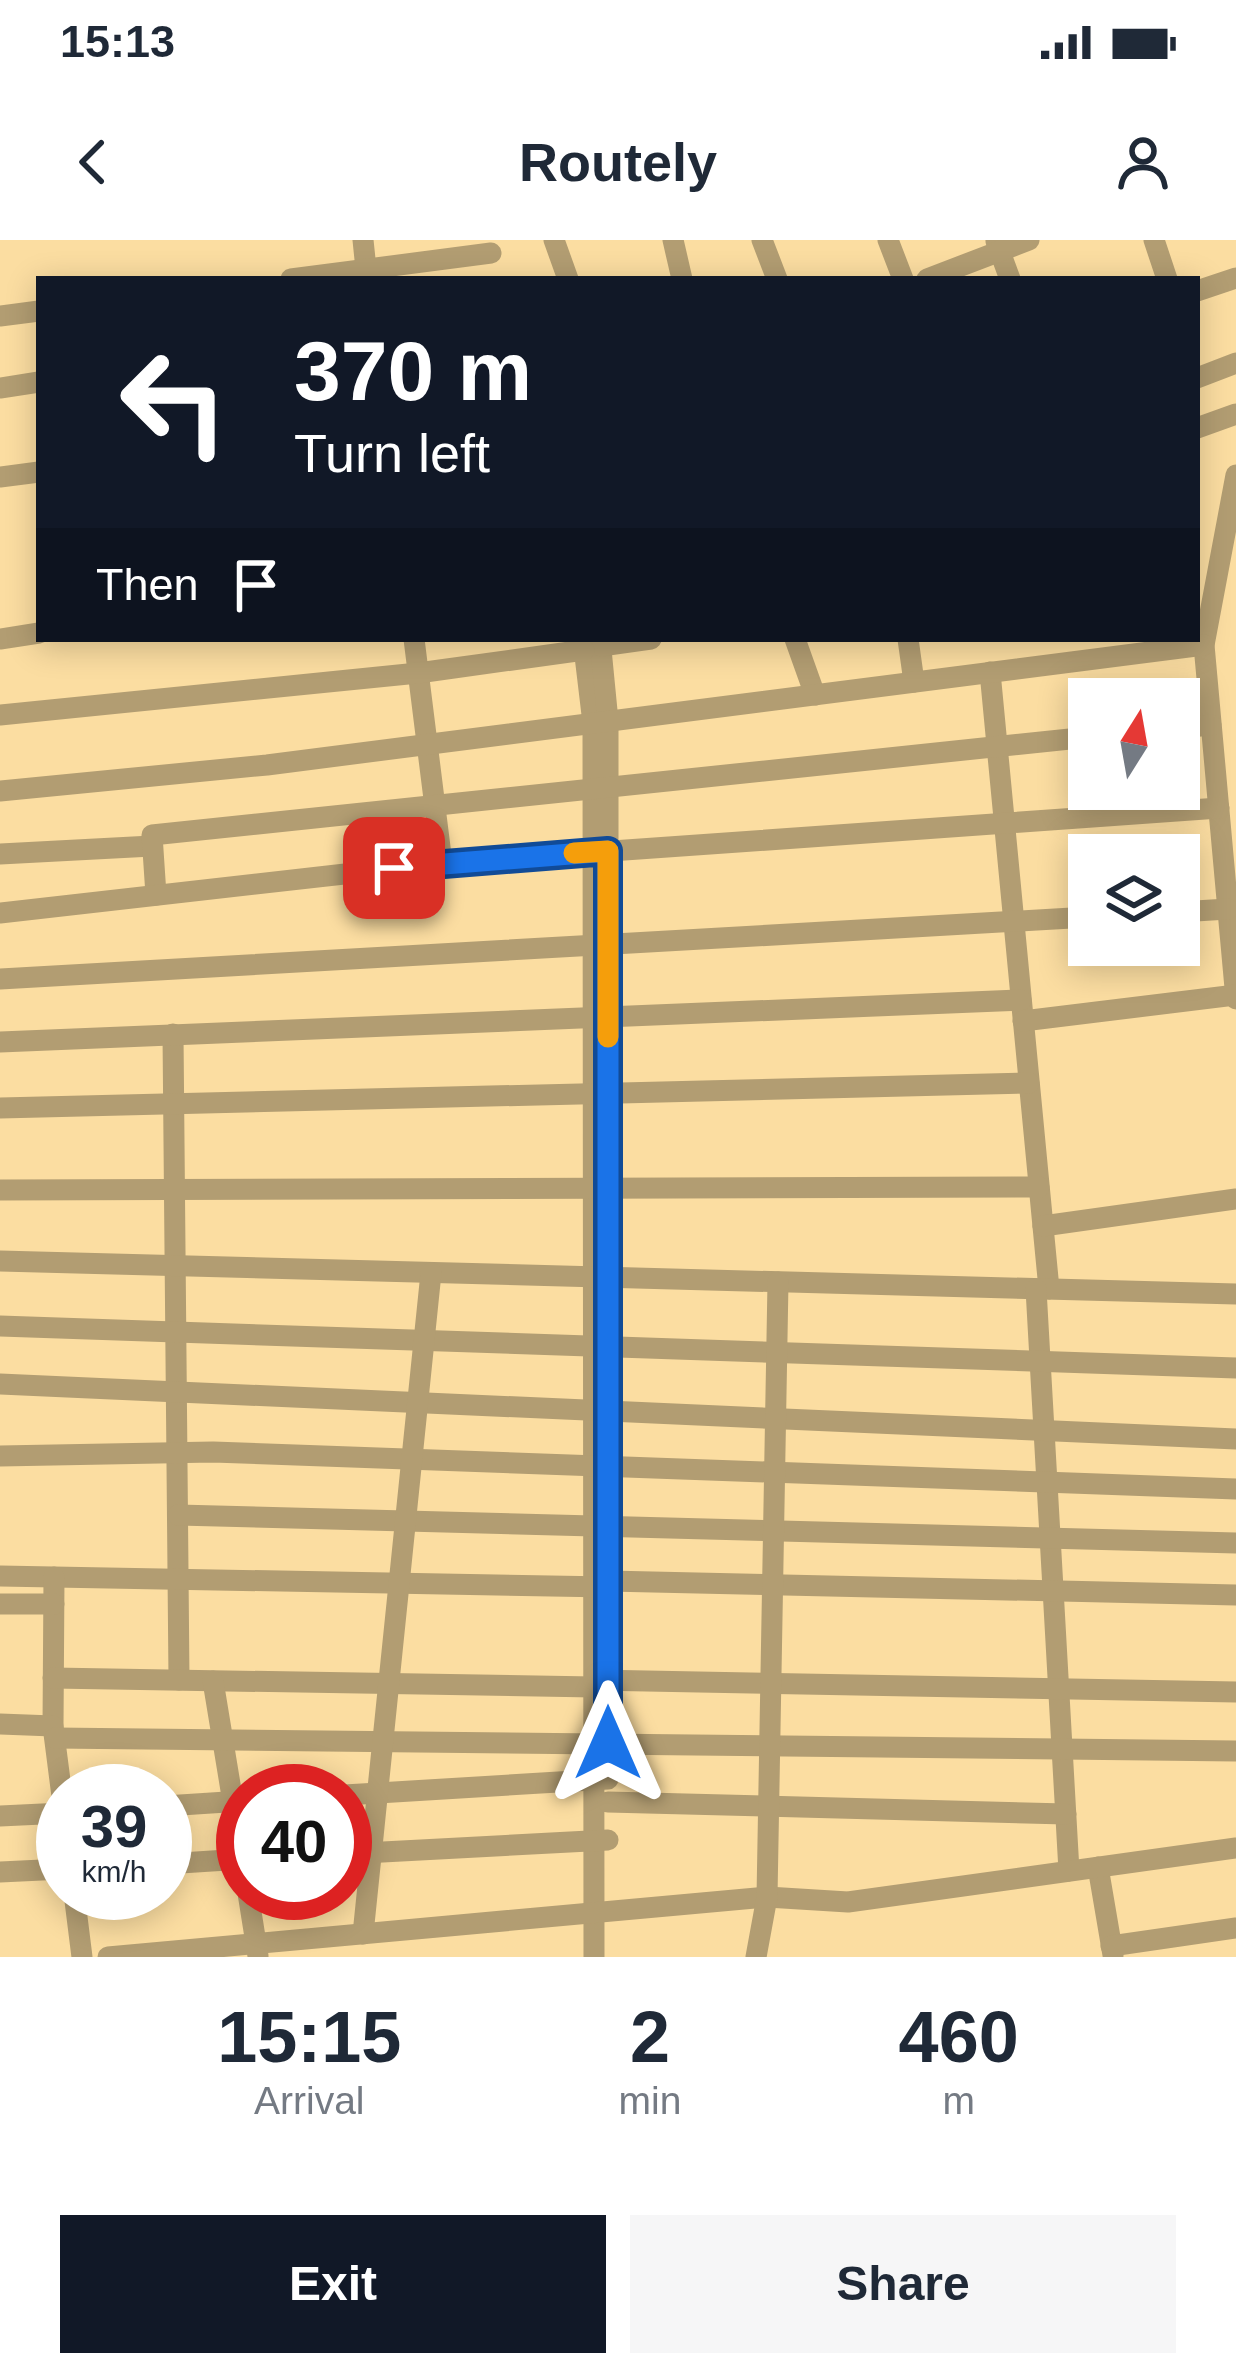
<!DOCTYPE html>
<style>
:root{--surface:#fff;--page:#f6f6f7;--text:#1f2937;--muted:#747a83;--accent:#111827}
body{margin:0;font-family:Helvetica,sans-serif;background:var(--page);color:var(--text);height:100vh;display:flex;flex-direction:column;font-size:45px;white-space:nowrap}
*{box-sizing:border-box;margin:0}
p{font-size:39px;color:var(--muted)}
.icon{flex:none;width:66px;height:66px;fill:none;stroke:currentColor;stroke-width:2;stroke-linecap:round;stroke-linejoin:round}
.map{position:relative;height:1717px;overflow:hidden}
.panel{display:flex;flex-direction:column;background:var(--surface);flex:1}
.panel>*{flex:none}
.top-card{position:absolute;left:36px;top:36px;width:1164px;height:366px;border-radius:0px;box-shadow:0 6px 30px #0003;background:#111827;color:#fff;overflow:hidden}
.needle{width:78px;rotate:11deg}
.buttons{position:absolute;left:1068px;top:438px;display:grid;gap:24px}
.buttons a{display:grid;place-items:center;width:132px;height:132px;border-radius:0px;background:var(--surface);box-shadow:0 6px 30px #0003;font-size:60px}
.speed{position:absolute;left:36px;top:1524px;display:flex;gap:24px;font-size:60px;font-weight:700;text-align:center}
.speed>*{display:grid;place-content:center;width:156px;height:156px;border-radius:50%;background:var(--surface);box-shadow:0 6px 30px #0003;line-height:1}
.speed small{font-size:30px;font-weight:400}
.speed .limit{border:18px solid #d22;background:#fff;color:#111}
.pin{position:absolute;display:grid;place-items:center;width:102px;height:102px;color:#fff;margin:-51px;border-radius:24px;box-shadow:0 6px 18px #0006}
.me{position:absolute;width:132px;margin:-66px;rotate:0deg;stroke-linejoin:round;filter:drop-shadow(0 0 9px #0008)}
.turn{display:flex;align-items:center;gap:42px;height:252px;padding:0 60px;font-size:54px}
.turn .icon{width:156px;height:156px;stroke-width:2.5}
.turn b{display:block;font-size:84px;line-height:102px}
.then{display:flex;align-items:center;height:114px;padding:0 60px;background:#0003;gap:24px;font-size:45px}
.eta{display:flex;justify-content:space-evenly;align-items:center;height:204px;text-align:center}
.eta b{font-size:72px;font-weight:800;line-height:84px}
.primary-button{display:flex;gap:24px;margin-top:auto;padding:24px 60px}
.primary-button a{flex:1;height:138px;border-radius:0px;background:var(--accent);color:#fff;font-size:48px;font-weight:800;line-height:138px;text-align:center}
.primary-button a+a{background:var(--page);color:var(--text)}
.status{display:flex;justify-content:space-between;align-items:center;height:84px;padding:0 60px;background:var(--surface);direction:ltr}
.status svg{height:33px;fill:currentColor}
header{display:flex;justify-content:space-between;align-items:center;height:156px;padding:0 60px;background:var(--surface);font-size:54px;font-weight:800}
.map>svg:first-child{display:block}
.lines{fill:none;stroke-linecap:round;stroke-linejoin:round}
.minor{stroke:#b29d72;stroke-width:21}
.route-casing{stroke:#114b97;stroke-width:30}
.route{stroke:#1a73e8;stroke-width:21}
.slow{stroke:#f59e0b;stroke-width:21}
</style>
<div class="status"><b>15:13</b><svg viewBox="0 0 49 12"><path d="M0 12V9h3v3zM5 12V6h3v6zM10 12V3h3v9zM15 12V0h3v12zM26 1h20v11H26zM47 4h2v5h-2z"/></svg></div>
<header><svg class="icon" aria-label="back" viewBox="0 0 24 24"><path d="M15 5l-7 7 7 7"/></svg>Routely<svg class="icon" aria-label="person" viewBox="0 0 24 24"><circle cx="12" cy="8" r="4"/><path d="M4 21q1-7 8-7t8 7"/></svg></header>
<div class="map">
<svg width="1236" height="1717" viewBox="0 0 1236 1717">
<rect width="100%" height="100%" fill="#fbdda1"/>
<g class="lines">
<g class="minor">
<path d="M363,0L366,29"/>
<path d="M554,0L568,39"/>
<path d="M673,0L682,39"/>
<path d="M762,0L777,39"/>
<path d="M888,0L903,39"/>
<path d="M1154,0L1167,39"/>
<path d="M996,1L1010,39"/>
<path d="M291,39L491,13"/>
<path d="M927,39L1029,0"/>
<path d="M1197,51L1236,38"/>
<path d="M0,76L39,71"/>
<path d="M1197,138L1236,123"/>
<path d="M0,148L39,142"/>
<path d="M1197,188L1236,174"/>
<path d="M1236,235L1204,405L1236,759"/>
<path d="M0,237L39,232"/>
<path d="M0,399L39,393"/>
<path d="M414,399L442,623"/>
<path d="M583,399L593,483L594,1717"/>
<path d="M600,399L608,481V1086"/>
<path d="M795,399L815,455"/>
<path d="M908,399L914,442"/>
<path d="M601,406L651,399"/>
<path d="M990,432L1049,1049"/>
<path d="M0,475L418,433L584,410"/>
<path d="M1179,488L1211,485"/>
<path d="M0,551L267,525L1204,405"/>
<path d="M0,614L152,606"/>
<path d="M156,655L152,595L1089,497"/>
<path d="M1179,672L1228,669"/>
<path d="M0,673L442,623L1219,568"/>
<path d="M0,739L1089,677"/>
<path d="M1023,781L1236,755"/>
<path d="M173,794L179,1440"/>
<path d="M0,802L1021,760"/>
<path d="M0,868L1029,843"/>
<path d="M0,950L1039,947"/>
<path d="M1043,986L1236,959"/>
<path d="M0,1021L1236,1054"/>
<path d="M1036,1049L1069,1631"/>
<path d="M0,1086L1236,1128"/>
<path d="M0,1144L1236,1199"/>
<path d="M608,1190V1272"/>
<path d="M0,1216L213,1212L1236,1249"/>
<path d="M178,1275L1236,1303"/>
<path d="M0,1336L608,1347"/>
<path d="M54,1337L53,1486L63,1564"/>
<path d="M608,1341L1236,1355"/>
<path d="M0,1364H54"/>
<path d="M53,1438L594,1447"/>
<path d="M594,1440L1236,1452"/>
<path d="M213,1441L243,1623"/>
<path d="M0,1484L53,1486"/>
<path d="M55,1498L1236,1511"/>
<path d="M345,1555L608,1539"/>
<path d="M608,1562L1066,1574"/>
<path d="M165,1566L242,1561"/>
<path d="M0,1576L63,1573"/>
<path d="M345,1614L608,1600"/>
<path d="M165,1624L243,1619"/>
<path d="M1098,1627L1113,1715"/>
<path d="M0,1632L63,1629"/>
<path d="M74,1653L82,1717"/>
<path d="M248,1653L258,1716"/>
<path d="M363,1694L431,1033"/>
<path d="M1111,1706L1236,1688"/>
<path d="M108,1717L767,1657L848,1662L1236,1608"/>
<path d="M756,1717L767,1657L778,1042"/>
</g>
</g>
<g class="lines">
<g class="route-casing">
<path id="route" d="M394,628L608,611V1503"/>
</g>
<use href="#route" class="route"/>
<path class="slow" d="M574,613L608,611V797"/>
</g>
</svg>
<div class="buttons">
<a><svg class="needle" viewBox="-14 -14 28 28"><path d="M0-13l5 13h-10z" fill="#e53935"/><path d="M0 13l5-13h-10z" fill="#747a83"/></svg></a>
<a><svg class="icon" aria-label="layers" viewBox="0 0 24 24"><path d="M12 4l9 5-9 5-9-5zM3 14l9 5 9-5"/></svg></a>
</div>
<div class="speed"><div>39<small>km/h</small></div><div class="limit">40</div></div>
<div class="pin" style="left:394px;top:628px;background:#d93025"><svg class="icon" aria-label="arrive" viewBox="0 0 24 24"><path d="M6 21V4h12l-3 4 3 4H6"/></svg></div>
<svg class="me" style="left:608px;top:1503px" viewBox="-20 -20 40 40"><path d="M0-17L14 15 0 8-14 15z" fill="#1a73e8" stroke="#fff" stroke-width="4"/></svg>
<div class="top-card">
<div class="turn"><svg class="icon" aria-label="left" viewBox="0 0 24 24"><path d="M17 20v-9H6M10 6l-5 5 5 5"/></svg><div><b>370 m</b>Turn left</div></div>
<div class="then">Then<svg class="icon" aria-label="arrive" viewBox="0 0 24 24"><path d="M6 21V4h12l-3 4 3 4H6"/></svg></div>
</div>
</div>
<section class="panel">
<div class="eta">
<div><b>15:15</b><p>Arrival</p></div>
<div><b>2</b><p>min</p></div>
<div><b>460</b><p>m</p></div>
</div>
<div class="primary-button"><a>Exit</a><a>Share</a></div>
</section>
